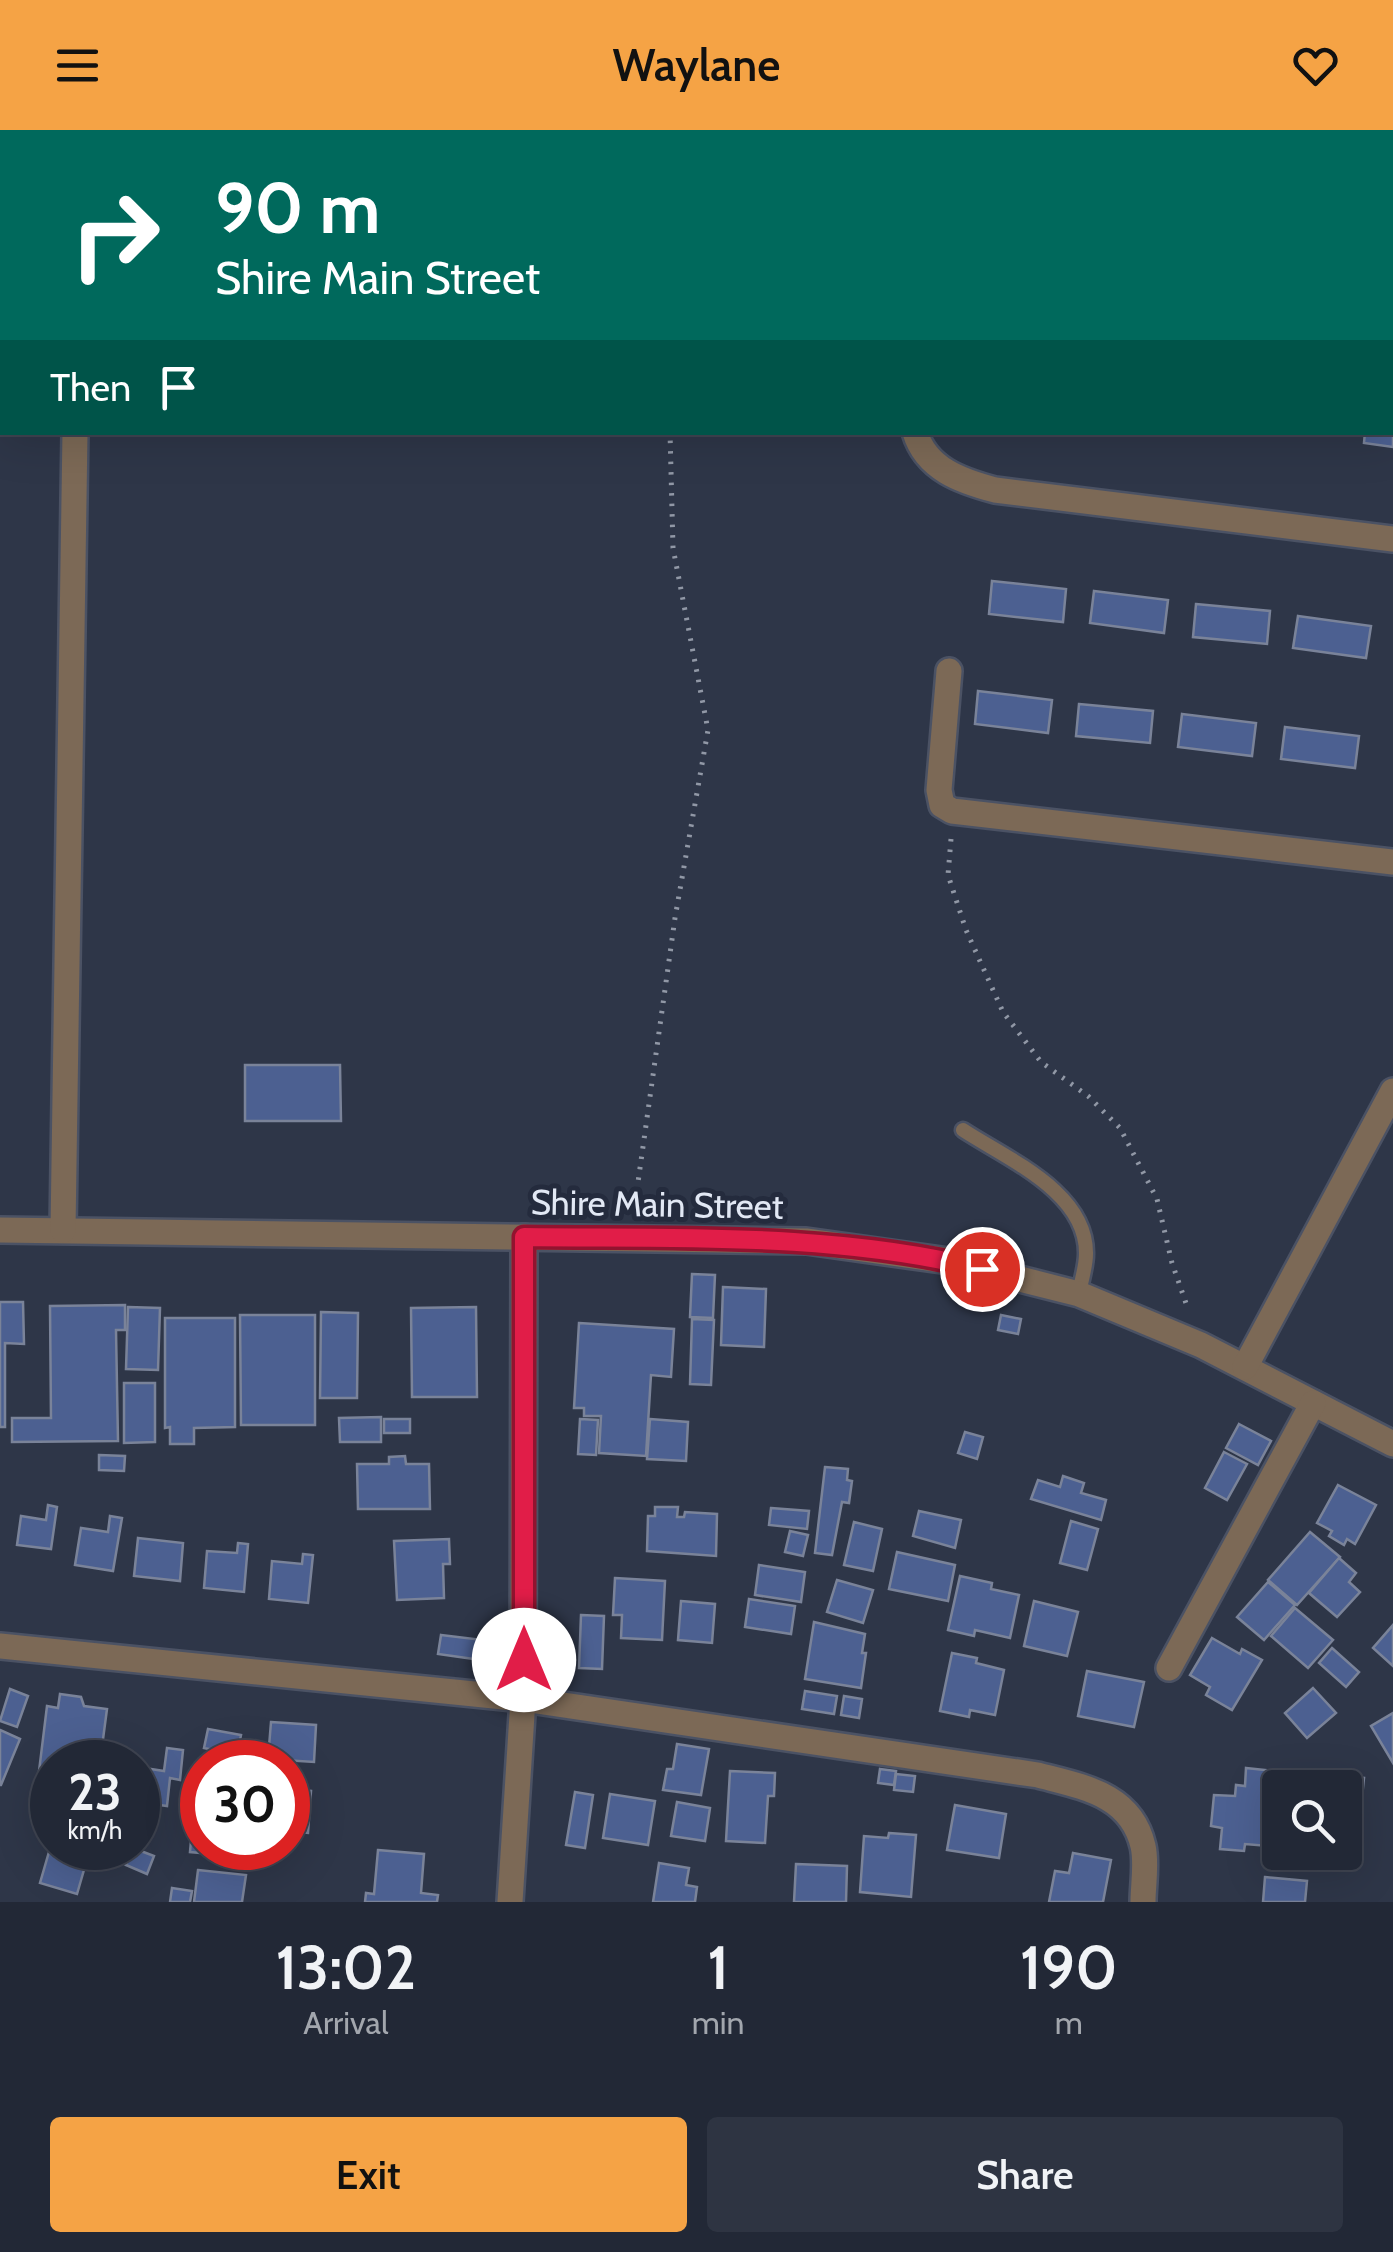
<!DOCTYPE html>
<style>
:root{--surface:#222836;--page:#2e3442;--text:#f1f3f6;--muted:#a2a6ad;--line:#3f4451;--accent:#f5a345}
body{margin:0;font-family:Cabin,sans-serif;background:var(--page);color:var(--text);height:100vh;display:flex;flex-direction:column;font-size:38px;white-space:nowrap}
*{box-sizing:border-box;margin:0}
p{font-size:32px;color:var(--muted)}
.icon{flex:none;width:55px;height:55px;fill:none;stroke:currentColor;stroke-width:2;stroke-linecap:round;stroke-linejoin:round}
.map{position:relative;height:1772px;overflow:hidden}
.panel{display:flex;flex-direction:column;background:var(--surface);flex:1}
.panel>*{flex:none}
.banner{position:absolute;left:0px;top:0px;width:1395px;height:305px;box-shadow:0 10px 40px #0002,0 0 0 2px var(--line);background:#00695c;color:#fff;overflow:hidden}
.buttons{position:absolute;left:1262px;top:1640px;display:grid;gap:20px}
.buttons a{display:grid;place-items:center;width:100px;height:100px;border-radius:10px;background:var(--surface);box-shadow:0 10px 40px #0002,0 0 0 2px var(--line);font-size:50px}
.speed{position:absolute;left:30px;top:1610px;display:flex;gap:20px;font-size:50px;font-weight:700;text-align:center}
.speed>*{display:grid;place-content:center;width:130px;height:130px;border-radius:50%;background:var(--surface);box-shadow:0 10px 40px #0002,0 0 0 2px var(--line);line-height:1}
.speed small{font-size:25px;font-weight:400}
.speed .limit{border:15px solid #d22;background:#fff;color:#111}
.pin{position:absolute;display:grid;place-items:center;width:85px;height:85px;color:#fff;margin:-42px;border:5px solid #fff;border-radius:50%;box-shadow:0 2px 10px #0007}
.me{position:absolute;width:110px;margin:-55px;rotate:0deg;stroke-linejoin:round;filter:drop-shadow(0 0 8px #0008)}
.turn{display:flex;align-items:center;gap:35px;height:210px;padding:0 50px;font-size:45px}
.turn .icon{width:130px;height:130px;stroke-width:2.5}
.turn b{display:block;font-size:70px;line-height:85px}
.then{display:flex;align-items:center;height:95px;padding:0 50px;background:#0003;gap:20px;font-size:38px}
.eta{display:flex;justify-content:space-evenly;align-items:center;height:170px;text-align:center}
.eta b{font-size:60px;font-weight:600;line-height:70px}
.button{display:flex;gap:20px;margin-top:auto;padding:20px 50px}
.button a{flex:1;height:115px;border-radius:10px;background:var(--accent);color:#111;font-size:40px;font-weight:600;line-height:115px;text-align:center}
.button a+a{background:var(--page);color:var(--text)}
header{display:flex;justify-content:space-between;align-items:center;height:130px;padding:0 50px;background:var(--accent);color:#111;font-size:45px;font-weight:600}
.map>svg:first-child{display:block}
.building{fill:#4c6091;stroke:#7a8399;stroke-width:2.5}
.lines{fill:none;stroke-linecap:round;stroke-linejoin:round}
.lane-casing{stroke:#4b5264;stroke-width:19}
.street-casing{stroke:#4b5264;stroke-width:30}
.path{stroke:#9198a6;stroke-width:5;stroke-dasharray:2.5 8;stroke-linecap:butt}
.lane{stroke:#7c6956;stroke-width:14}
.street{stroke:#7c6956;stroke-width:25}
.route-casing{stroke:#92132f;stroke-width:25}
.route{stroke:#e11d48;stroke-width:18}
.labels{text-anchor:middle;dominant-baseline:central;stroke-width:10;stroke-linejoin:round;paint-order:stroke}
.street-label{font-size:35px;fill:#e2e8f4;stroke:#242b3d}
</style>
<header><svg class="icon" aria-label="menu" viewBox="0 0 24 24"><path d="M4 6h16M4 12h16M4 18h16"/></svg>Waylane<svg class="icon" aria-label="heart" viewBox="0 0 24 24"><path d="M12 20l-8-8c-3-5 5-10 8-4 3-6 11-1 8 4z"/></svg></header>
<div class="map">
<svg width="1393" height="1772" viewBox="0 0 1393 1772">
<rect width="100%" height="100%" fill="#2e3648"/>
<g class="building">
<path d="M1393,284V317L1364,313L1365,302H1392Z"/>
<path d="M992,451L1066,459L1063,492L989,484Z"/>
<path d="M1094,461L1168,470L1164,503L1090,493Z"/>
<path d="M1196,474L1270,481L1267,514L1193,507Z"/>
<path d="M1298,486L1371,496L1366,528L1293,518Z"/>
<path d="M978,561L1052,570L1048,603L975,594Z"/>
<path d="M1079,574L1153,581L1150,613L1076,606Z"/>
<path d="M1182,584L1256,593L1252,626L1178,617Z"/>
<path d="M1285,597L1359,606L1355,638L1281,629Z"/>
<path d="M245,935H340L341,991H245Z"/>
<path d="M692,1144L715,1145L713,1188L690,1187Z"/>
<path d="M723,1157L766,1159L764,1217L721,1215Z"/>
<path d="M0,1172H23L24,1214L5,1213V1297H0Z"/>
<path d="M125,1175V1200H116L118,1311L12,1312V1288H51L50,1176Z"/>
<path d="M128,1177L160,1178L158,1240L126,1239Z"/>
<path d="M476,1177L477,1267H412L411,1178Z"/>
<path d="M321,1182L358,1183L357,1268H320Z"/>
<path d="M240,1185H315V1295H241Z"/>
<path d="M1001,1185L1021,1189L1018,1204L998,1200Z"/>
<path d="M165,1188H235V1297L194,1298V1314H170V1297L165,1298Z"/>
<path d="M692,1189L714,1190L711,1255L690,1254Z"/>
<path d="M579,1193L674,1199L671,1247L651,1245L646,1326L599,1323L601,1286H584V1278H574Z"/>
<path d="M124,1253H155V1312L124,1313Z"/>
<path d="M381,1287V1312H340L339,1288Z"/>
<rect x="384" y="1289" width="26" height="14"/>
<path d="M580,1289L598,1290L596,1325L578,1324Z"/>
<path d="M650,1289L688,1292L686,1331L647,1329Z"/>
<path d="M1239,1294L1271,1311L1258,1335L1226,1318Z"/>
<path d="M965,1302L983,1307L977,1329L958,1323Z"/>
<path d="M1224,1322L1247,1334L1227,1370L1205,1358Z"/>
<path d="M99,1325L125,1326L124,1341L99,1340Z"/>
<path d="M405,1326L406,1334H429L430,1379H358L357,1334H389V1327Z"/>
<path d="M825,1337L848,1339L847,1350L852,1351L849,1373L842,1372L832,1425L815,1423Z"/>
<path d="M1063,1346L1084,1353L1081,1363L1106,1370L1101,1390L1031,1369L1038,1350L1060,1357Z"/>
<path d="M1338,1355L1376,1375L1355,1414L1347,1409L1344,1415L1329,1406L1332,1401L1317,1393Z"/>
<path d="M48,1375L57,1377L51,1419L17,1415L21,1386L46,1390Z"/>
<path d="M655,1377H678L677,1387H684L685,1382L717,1384L716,1426L647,1421L648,1386H655Z"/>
<path d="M771,1378L809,1381L807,1399L769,1395Z"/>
<path d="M919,1381L961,1390L955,1418L913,1406Z"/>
<path d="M110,1386L122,1388L113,1441L75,1435L81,1398L108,1402Z"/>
<path d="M1071,1391L1098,1399L1087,1440L1060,1433Z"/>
<path d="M854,1392L882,1399L873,1441L844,1435Z"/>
<path d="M790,1401L808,1405L803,1426L785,1422Z"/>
<path d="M1310,1402L1340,1427L1297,1475L1268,1450Z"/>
<path d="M138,1408L183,1413L180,1451L134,1446Z"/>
<path d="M449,1409L450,1434H443L444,1468L397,1470L394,1411Z"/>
<path d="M238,1413L248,1414L244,1462L204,1458L207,1421L237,1423Z"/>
<path d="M897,1422L955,1435L948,1471L889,1459Z"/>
<path d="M303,1424L313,1425L308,1473L269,1469L272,1431L302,1434Z"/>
<path d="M1339,1428L1356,1443L1349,1452L1360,1462L1337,1487L1309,1463Z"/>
<path d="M759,1435L805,1442L801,1472L755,1465Z"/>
<path d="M960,1446L992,1453L991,1459L1019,1465L1010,1508L975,1500L974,1506L948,1500Z"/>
<path d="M615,1448L665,1451L662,1510L621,1508L622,1485H613Z"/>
<path d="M837,1450L873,1460L863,1493L827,1482Z"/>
<path d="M1268,1452L1295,1475L1264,1510L1237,1487Z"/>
<path d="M749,1469L795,1476L791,1504L745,1497Z"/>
<path d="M681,1471L715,1474L712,1513L678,1510Z"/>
<path d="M1034,1471L1078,1482L1067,1526L1024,1516Z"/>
<path d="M1295,1478L1333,1510L1308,1538L1271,1506Z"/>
<path d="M581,1485L604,1486L602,1539L579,1538Z"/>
<path d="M814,1492L865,1504L862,1523H866L861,1558L805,1549Z"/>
<path d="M1393,1495V1536L1373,1518Z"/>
<path d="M441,1505L483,1510L481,1530L438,1524Z"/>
<path d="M1212,1508L1240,1524L1242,1519L1262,1530L1232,1580L1206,1565L1210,1557L1190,1545Z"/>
<path d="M1332,1518L1359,1542L1346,1557L1319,1533Z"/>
<path d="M952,1523L977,1528L976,1533L1004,1540L995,1585L970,1580L969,1587L940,1581Z"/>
<path d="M1087,1541L1144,1552L1134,1597L1078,1586Z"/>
<path d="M1313,1558L1336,1583L1307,1608L1285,1583Z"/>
<path d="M10,1559L28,1566L17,1597L0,1591Z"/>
<path d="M805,1561L837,1566L834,1584L802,1579Z"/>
<path d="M60,1564L81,1567L84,1576L107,1579L100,1632H52V1676L35,1674L47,1576L58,1578Z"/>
<path d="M844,1566L862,1569L859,1588L841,1585Z"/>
<path d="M1393,1583V1633L1371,1596Z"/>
<path d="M271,1592L316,1595L314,1632L268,1629Z"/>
<path d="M208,1599L241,1605L237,1625L204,1618Z"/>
<path d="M0,1600L20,1609L1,1655H0Z"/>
<path d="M677,1614L709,1619L701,1665L663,1660L667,1639H673Z"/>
<path d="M167,1618L183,1620L180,1650L170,1648L167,1676L138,1672V1637L164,1641Z"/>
<path d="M1246,1638L1293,1643L1292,1658H1280V1717L1245,1714L1244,1721L1220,1719L1222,1698L1211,1696L1214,1665L1235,1666L1236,1655L1245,1656Z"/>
<path d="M880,1639L896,1641L894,1655L878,1653Z"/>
<path d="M730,1641L775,1643L774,1666H768L765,1713L726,1711Z"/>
<path d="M896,1644L915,1646L913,1662L894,1660Z"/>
<path d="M1350,1647L1364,1648L1361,1677L1347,1676Z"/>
<path d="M197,1659L202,1660V1685L194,1684Z"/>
<path d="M288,1659L311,1661L308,1703L288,1701Z"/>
<path d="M575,1662L593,1665L585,1718L566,1715Z"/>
<path d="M610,1664L655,1671L648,1715L603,1708Z"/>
<path d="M677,1672L710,1678L705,1711L671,1706Z"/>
<path d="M955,1675L1006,1684L999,1728L947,1720Z"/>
<path d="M192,1698L202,1699V1718H235L234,1726L190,1722Z"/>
<path d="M889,1703L916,1705L911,1767L860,1762L864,1706L888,1708Z"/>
<path d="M51,1715L88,1726L77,1764L40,1753Z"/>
<path d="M97,1718H130L124,1734L95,1723Z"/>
<path d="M133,1718L154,1726L147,1744L126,1735Z"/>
<path d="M378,1720L424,1724L421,1763L438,1765L437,1772H365L366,1763L374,1764Z"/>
<path d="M1073,1723L1111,1730L1103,1772H1049L1055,1741L1069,1743Z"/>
<path d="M659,1733L689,1738L686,1755L697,1757L695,1772H653Z"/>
<path d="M796,1734L847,1736L846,1772H794Z"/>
<path d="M198,1740L246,1745L242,1772H194Z"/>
<path d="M1265,1747L1307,1751L1305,1772H1263Z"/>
<path d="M172,1758L192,1761L190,1772H170Z"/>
</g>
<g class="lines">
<g class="lane-casing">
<path id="lane" d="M963,1000C1007,1029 1087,1062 1086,1124C1086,1137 1081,1151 1079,1164"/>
</g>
<g class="street-casing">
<g id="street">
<path d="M49,0V2"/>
<path d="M663,0V2"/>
<path d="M1392,70H1393"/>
<path d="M915,302C926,339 961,351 995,360L1393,409"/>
<path d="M949,541L939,660L942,675L952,681L1393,732"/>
<path d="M0,1100L806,1111L949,1131L1079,1164L1201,1215L1393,1314"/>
<path d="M63,1100L75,302"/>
<path d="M1245,1237L1393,961"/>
<path d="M0,1516L523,1569L1038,1645C1083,1657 1131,1664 1143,1716C1147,1733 1143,1755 1143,1772"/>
<path d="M1169,1538L1313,1273"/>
<path d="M510,1772L523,1569L524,1107"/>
</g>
</g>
<g class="path">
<path d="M951,709L948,745L966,800L1003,882L1041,932L1088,966L1120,998L1157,1069L1172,1133L1188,1179"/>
<path d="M634,1081L675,788L708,600L673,418L670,302"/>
</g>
<use href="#lane" class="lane"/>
<use href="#street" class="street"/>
</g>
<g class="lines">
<g class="route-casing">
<path id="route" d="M524,1530V1107C677,1109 833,1102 982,1139"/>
</g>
<use href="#route" class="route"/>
</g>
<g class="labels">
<g class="street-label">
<text transform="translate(657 1074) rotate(1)">Shire Main Street</text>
</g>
</g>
</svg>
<div class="buttons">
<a><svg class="icon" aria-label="search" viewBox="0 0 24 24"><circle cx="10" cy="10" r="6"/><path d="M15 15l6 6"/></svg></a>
</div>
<div class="speed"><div>23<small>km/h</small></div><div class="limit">30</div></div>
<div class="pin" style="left:982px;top:1139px;background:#d93025"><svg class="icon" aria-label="arrive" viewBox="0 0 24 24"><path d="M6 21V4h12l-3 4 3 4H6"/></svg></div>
<svg class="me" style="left:524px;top:1530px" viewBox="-20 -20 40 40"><circle r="19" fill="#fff"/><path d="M0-13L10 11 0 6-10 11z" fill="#e11d48"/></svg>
<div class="banner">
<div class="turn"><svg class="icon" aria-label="right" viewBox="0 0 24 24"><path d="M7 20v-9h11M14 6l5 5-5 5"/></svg><div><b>90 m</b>Shire Main Street</div></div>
<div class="then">Then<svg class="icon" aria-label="arrive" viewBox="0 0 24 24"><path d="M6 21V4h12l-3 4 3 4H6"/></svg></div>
</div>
</div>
<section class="panel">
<div class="eta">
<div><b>13:02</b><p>Arrival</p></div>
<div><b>1</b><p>min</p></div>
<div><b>190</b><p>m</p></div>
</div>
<div class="button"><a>Exit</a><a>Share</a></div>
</section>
